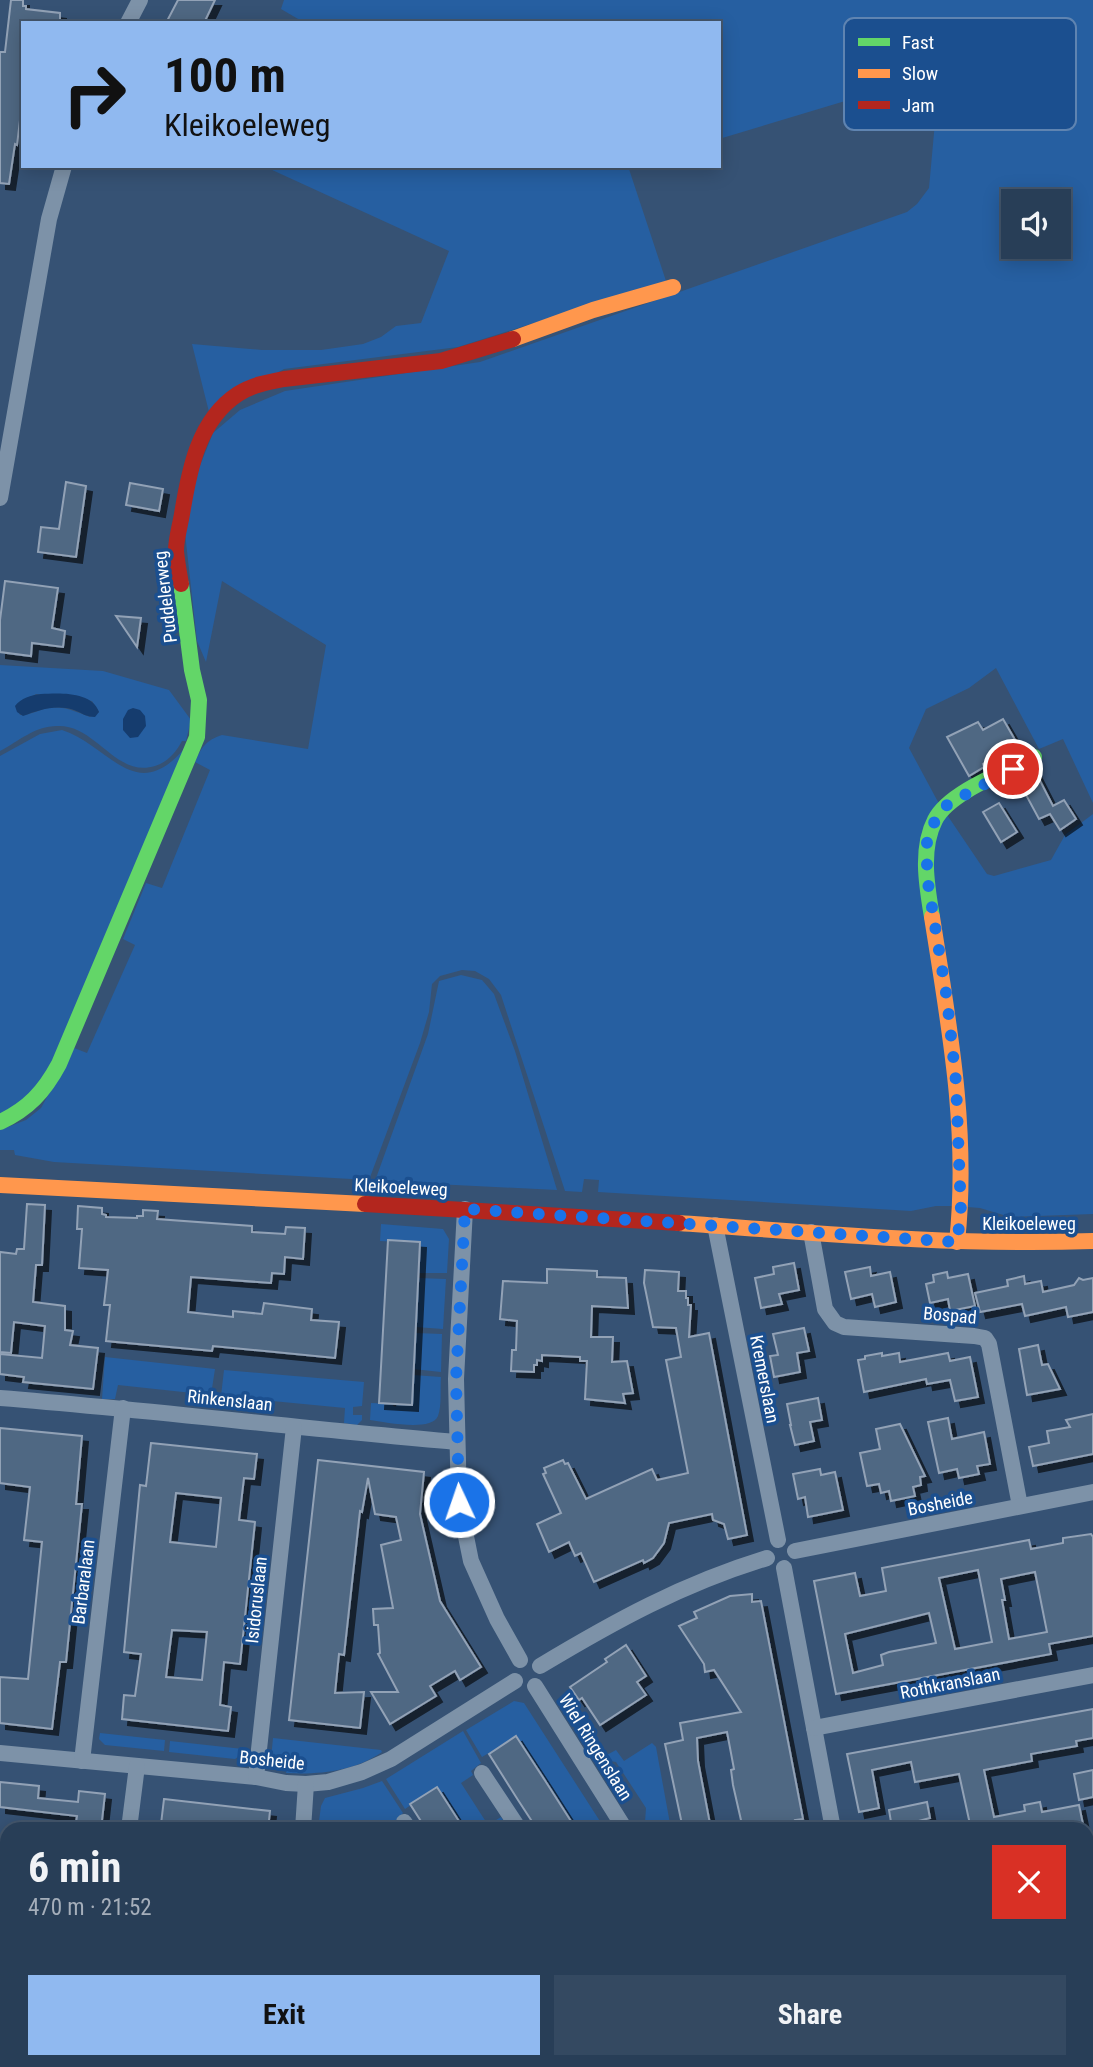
<!DOCTYPE html>
<meta charset="utf-8">
<style>
:root{--surface:#283e57;--page:#344961;--text:#f1f3f6;--muted:#a5aeba;--line:#44576d;--accent:#90b9f0}
body{margin:0;font-family:"Roboto Condensed",sans-serif;background:var(--page);color:var(--text);height:100vh;display:flex;flex-direction:column;font-size:26px;white-space:nowrap}
*{box-sizing:border-box;margin:0}
p{font-size:23px;color:var(--muted)}
.icon{flex:none;width:38px;height:38px;fill:none;stroke:currentColor;stroke-width:2;stroke-linecap:round;stroke-linejoin:round}
.map{position:relative;flex:1;overflow:hidden}
.side{position:absolute;left:0px;top:1822px;width:1094px;height:247px;display:flex;flex-direction:column;background:var(--surface);border-radius:21px 21px 0 0;box-shadow:0 4px 18px #0003,0 0 0 2px var(--line)}
.side>*{flex:none}
.hud{position:absolute;left:21px;top:21px;width:700px;height:147px;border-radius:0px;box-shadow:0 4px 18px #0003,0 0 0 2px var(--line);background:#90b9f0;color:#111;overflow:hidden}
.controls{position:absolute;left:1001px;top:189px;display:grid;gap:14px}
.controls a{display:grid;place-items:center;width:70px;height:70px;border-radius:0px;background:var(--surface);box-shadow:0 4px 18px #0003,0 0 0 2px var(--line);font-size:35px}
.pin{position:absolute;display:grid;place-items:center;width:60px;height:60px;color:#fff;margin:-30px;border:4px solid #fff;border-radius:50%;box-shadow:0 2px 7px #0007}
.me{position:absolute;width:77px;margin:-38px;rotate:357deg;stroke-linejoin:round;filter:drop-shadow(0 0 5px #0008)}
.turn{display:flex;align-items:center;gap:24px;height:147px;padding:0 28px;font-size:32px}
.turn .icon{width:91px;height:91px;stroke-width:2.5}
.turn b{display:block;font-size:49px;line-height:60px}
.round{display:grid;place-items:center;flex:none;width:74px;height:74px;border-radius:0px;background:var(--page)}
.headline{display:flex;align-items:center;justify-content:space-between;height:119px;padding:0 28px}
h1{font-size:42px;font-weight:700;line-height:52px}
.primary-button{display:flex;gap:14px;margin-top:auto;padding:14px 28px}
.primary-button a{flex:1;height:80px;border-radius:0px;background:var(--accent);color:#111;font-size:28px;font-weight:700;line-height:80px;text-align:center}
.primary-button a+a{background:var(--page);color:var(--text)}
.map>svg:first-child{display:block}
.green{fill:#265fa1;fill-rule:evenodd}
.water{fill:#153c6e}
.building{fill:#506783;stroke:#92a2b6;stroke-width:2;fill-rule:evenodd;filter:url(#shadow)}
.lines{fill:none;stroke-linecap:round;stroke-linejoin:round}
.street{stroke:#7d92a8;stroke-width:16}
.fast{stroke:#63d668;stroke-width:16}
.slow{stroke:#ff974d;stroke-width:16}
.jam{stroke:#b3261e;stroke-width:16}
.route{stroke:#1a73e8;stroke-width:12;stroke-dasharray:0 21.6}
.labels{text-anchor:middle;dominant-baseline:central;stroke-width:7;stroke-linejoin:round;paint-order:stroke}
.street-label{font-size:18px;fill:#fff;stroke:#1b4f8f}
.key{fill:#1b4f8f;stroke:#5f84b1;stroke-width:2}
.key-label{font-size:19px;fill:#fff}
</style>
<div class="map">
<svg width="1093" height="2067" viewBox="0 0 1093 2067">
<defs>
<filter id="shadow"><feDropShadow dx="6" dy="6" stdDeviation="0" flood-color="#0009"/></filter>
</defs>
<rect width="100%" height="100%" fill="#365274"/>
<g class="green">
<path d="M284,0H1093V803L1063,739L1039,749L996,668L969,688L926,709L909,748L937,800L987,874L994,876L1051,860L1065,835L1093,814V1214L1010,1217L980,1208L955,1206H936L911,1211L598,1192L599,1180L584,1179L582,1192L565,1191L501,995L489,979L475,971L462,970L440,976L432,984L429,1012L420,1043L369,1180L54,1162L15,1155L14,1150H0V1130L26,1120L41,1108L74,1048L87,1053L135,945L123,939L146,883L162,888L210,770L195,762C201,748 206,740 222,735L308,749L326,645L222,581L206,662L197,641L185,533L193,483L213,433L240,410L285,391L480,362L907,212L917,204L929,188L936,111L935,74L719,139V23H305L281,9ZM1013,201H1059V247H1013Z"/>
<path d="M271,166H628L666,281L458,347L284,369L209,412L192,344L262,350H321L363,344L381,337L396,326L421,323L449,251L270,169Z"/>
<path d="M0,665L103,671L169,690L191,720L186,741H182C176,752 168,762 155,766C116,778 97,726 59,726C36,725 19,741 0,751ZM36,694L92,701L99,712L90,717C75,712 65,706 49,708C39,709 30,716 20,715L16,705Z"/>
<path d="M62,730C109,745 135,806 184,749L51,1065L32,1094L0,1115V756L40,734Z"/>
<path d="M461,975L482,980L494,994L515,1051L557,1190L375,1181L428,1034L439,981Z"/>
<path d="M381,1224L443,1229L449,1239L447,1273H419L420,1243L380,1241Z"/>
<path d="M418,1278L446,1279L443,1329L416,1327Z"/>
<path d="M415,1333L442,1334L441,1372L413,1369Z"/>
<path d="M105,1357L215,1369L211,1395L118,1385L115,1399H102Z"/>
<path d="M224,1370L364,1382L362,1406L353,1407V1415H362V1420L357,1425L344,1423L345,1408L221,1396Z"/>
<path d="M413,1375L441,1377C440,1389 442,1405 438,1416C432,1432 384,1422 370,1420L371,1403L393,1404V1406L396,1407L397,1404L411,1405Z"/>
<path d="M514,1701L524,1703L605,1829H576L517,1736L482,1757L466,1730Z"/>
<path d="M463,1731L481,1763L471,1771L473,1775L461,1783L488,1825L501,1817L509,1829H464L437,1787L405,1809L386,1779Z"/>
<path d="M100,1733L165,1740L164,1751L105,1745L99,1739Z"/>
<path d="M273,1738L381,1750L382,1752C355,1771 319,1775 286,1773L287,1767H279L271,1759Z"/>
<path d="M170,1741L243,1749L242,1754L235,1759L169,1752Z"/>
<path d="M652,1743L656,1747L671,1829H650L645,1822L646,1808L616,1762L605,1760L603,1757L616,1750L624,1761Z"/>
<path d="M382,1781L403,1813L393,1823L395,1827L392,1829H318L321,1806L325,1798L363,1788Z"/>
<path d="M399,2062H462L465,2067H402Z"/>
<path d="M663,2062H724L725,2067H667Z"/>
</g>
<g class="water">
<path d="M41,694C59,693 92,691 99,712L95,717C86,717 82,713 74,710C56,704 39,710 23,716L17,712L15,706C21,698 31,695 41,694Z"/>
<path d="M133,708L140,710L145,716L146,726L138,737L130,738L123,730V719L128,710Z"/>
</g>
<g class="building">
<path d="M11,0H23V6H26V9L60,13V23H23V113L21,112L17,145L15,144L9,184L0,183V52H5Z"/>
<path d="M178,0H215L204,23H166Z"/>
<path d="M66,482L86,486L76,557L38,552L41,527L59,529Z"/>
<path d="M130,483L163,489L159,511L126,505Z"/>
<path d="M5,581L58,588L52,628L65,631L63,647L32,643L31,656L0,652V620Z"/>
<path d="M116,616L141,618L137,647Z"/>
<path d="M1003,719L1018,745L983,764L984,767L969,776L947,737L978,722L983,730Z"/>
<path d="M1035,771L1053,806L1064,800L1076,819L1060,830L1050,814L1039,819L1018,780Z"/>
<path d="M999,803L1017,832L1001,842L983,812Z"/>
<path d="M27,1204L45,1205L42,1265H36L33,1302L65,1306V1330L73,1331L70,1345L98,1348L93,1389L23,1382L24,1377L0,1374V1354L42,1358L45,1326L14,1322L11,1353L0,1352V1252L16,1254L17,1249H24Z"/>
<path d="M78,1206L102,1208V1214L106,1215V1217L137,1218V1216H143V1210L158,1211L157,1219L252,1226V1232L285,1234L286,1227L305,1228L303,1259L285,1257L284,1274L272,1273L271,1283L191,1277L188,1312L233,1317V1311L262,1314L264,1303L312,1309L311,1320L339,1322L335,1358L213,1346L212,1351L106,1341L110,1305H104L108,1270L79,1268L82,1229H77Z"/>
<path d="M388,1240L420,1242L412,1405L379,1403Z"/>
<path d="M794,1263L799,1290L779,1294L782,1304L761,1308L755,1278L774,1274L773,1267Z"/>
<path d="M870,1267L871,1276L890,1272L896,1302L875,1307L872,1294L851,1299L845,1272Z"/>
<path d="M547,1269L597,1271V1277L626,1278L628,1308L592,1306L591,1337H613L612,1362L627,1361L633,1393L623,1394L625,1403L585,1399L587,1361H580V1357L542,1355V1361L537,1360V1365H534V1372L511,1371L512,1350H516L517,1321L500,1319L503,1281L547,1283Z"/>
<path d="M645,1270L679,1272L678,1291H686V1298H688V1305H691L689,1337L709,1333L747,1535L728,1539L724,1524L713,1520L712,1514L669,1523L664,1543L653,1558L644,1563L643,1560L594,1582L581,1553L575,1556L569,1542L549,1552L537,1524L561,1513L543,1474L546,1473L544,1468L563,1460L565,1464L568,1463L586,1499L652,1469L657,1480L688,1473L666,1360L681,1357L676,1328L653,1327L644,1283Z"/>
<path d="M947,1272L948,1278L968,1274L975,1306L950,1311L948,1299L930,1303L926,1284L934,1282L933,1275Z"/>
<path d="M1024,1276L1025,1284L1041,1281L1043,1292L1074,1285L1079,1278L1083,1280L1093,1278V1312L1068,1317L1066,1307L1025,1316L1022,1304L980,1312L975,1293L1008,1286L1007,1280Z"/>
<path d="M804,1328L809,1351L797,1353L800,1372L774,1377L770,1356L778,1355L773,1334Z"/>
<path d="M1038,1345L1042,1365L1048,1364L1060,1389L1027,1395L1019,1349Z"/>
<path d="M882,1353V1356L899,1353L900,1362L948,1353L950,1361L970,1357L978,1397L955,1401L950,1380L927,1384L926,1379L864,1392L858,1360L865,1359V1356Z"/>
<path d="M818,1398L822,1420L810,1422L814,1441L795,1445L790,1425H791L787,1404Z"/>
<path d="M1093,1414V1454L1033,1466L1029,1447L1049,1443L1047,1431L1070,1427L1066,1420Z"/>
<path d="M948,1418L952,1439L984,1432L990,1464L977,1466L979,1474L959,1478L957,1469L939,1473L928,1422Z"/>
<path d="M900,1424L925,1476L920,1477L921,1485L913,1487L915,1496L891,1501L889,1491L881,1493L879,1484L867,1486L860,1453L880,1449L876,1429Z"/>
<path d="M0,1428L82,1436L76,1504H82L66,1662H60L52,1729L0,1723V1677L28,1679L42,1542L24,1540L30,1487L0,1483Z"/>
<path d="M151,1443L257,1454L254,1479L244,1478L239,1520L255,1522L240,1664L224,1662L220,1705L231,1707L228,1731L122,1719L124,1695L135,1696L141,1654L124,1652L140,1485L146,1486ZM176,1493L221,1498L216,1547L170,1542ZM172,1630L207,1632L202,1680L166,1677Z"/>
<path d="M318,1460L424,1472L420,1514L440,1601L481,1667L460,1680L455,1671L430,1686L436,1696L390,1724L371,1692H398L378,1654L380,1653L378,1625H374L373,1609L393,1608L381,1545L401,1540L396,1517L375,1514L368,1478L362,1512L360,1511L344,1655L339,1654L335,1693L364,1692L360,1728L289,1720Z"/>
<path d="M820,1469L821,1475L835,1472L843,1510L808,1517L805,1497L798,1499L793,1474Z"/>
<path d="M1091,1534L1093,1537V1636L1049,1644L1051,1654L836,1694L814,1581L855,1573L860,1596L886,1591L882,1568L1029,1540L1031,1549L1063,1543V1538ZM978,1570L992,1642L955,1649L939,1578ZM1035,1572L1047,1632L1009,1639L1002,1600H1005L1001,1579ZM929,1613L936,1643L889,1652L881,1655L883,1665L853,1673L845,1634Z"/>
<path d="M752,1594V1602L761,1601L803,1819L795,1820L797,1829H743L733,1785L731,1770L734,1769L727,1732L697,1738L698,1761L711,1829H683L665,1744L683,1740L680,1723L741,1712L714,1670L705,1672L704,1664L679,1626L697,1618L694,1612L730,1596Z"/>
<path d="M626,1645L646,1676L637,1682L646,1695L600,1725L582,1698L579,1700L570,1687L607,1662L605,1659Z"/>
<path d="M1093,1709V1738L1076,1741L1077,1746L1031,1754L1032,1761L984,1770L994,1817L1025,1811L1024,1805L1040,1802L1042,1812L1079,1805L1084,1829H971L959,1774L915,1782L911,1762L872,1770L879,1808L859,1812L847,1754Z"/>
<path d="M516,1736L546,1782L576,1829H537L518,1800L489,1754Z"/>
<path d="M1093,1770V1797L1079,1800L1074,1774Z"/>
<path d="M0,1782L39,1786L38,1798L78,1802L79,1791L105,1794L101,1829H75L77,1816L0,1807Z"/>
<path d="M437,1787L464,1829H426L410,1804Z"/>
<path d="M164,1799L270,1811L268,1829H208L161,1824Z"/>
<path d="M927,1802L930,1818L892,1828L889,1810Z"/>
</g>
<g class="lines">
<g class="street">
<path d="M128,23L140,0"/>
<path d="M0,498L49,219L64,166"/>
<path d="M465,1209L456,1379L459,1502L471,1561L497,1619L520,1660"/>
<path d="M715,1225L778,1540"/>
<path d="M811,1232L825,1309L835,1323L844,1327L974,1336L985,1338L989,1344L1020,1506"/>
<path d="M0,1398C152,1410 304,1429 456,1442"/>
<path d="M795,1551L1093,1492"/>
<path d="M784,1568L833,1829"/>
<path d="M540,1666C615,1621 682,1584 767,1558"/>
<path d="M535,1686L625,1829"/>
<path d="M814,1728L1093,1675"/>
<path d="M0,1753L256,1777L286,1783L306,1784L328,1782L362,1772L391,1759L515,1681"/>
<path d="M82,1761L123,1408"/>
<path d="M482,1773L519,1829"/>
<path d="M256,1777L294,1427"/>
<path d="M404,1822L409,1829"/>
<path d="M129,1829L137,1766"/>
<path d="M303,1829L306,1784"/>
<path d="M1087,1863L1093,1862"/>
<path d="M1087,2045L1093,2044"/>
<path d="M187,2062L192,2067"/>
<path d="M340,2062L344,2067"/>
<path d="M489,2062L492,2067"/>
<path d="M605,2062L608,2067"/>
<path d="M740,2062L742,2067"/>
<path d="M880,2062L881,2067"/>
<path d="M278,2067L279,2062"/>
<path d="M974,2067L1003,2062"/>
</g>
<g class="fast">
<path d="M932,917C927,887 920,849 935,820C949,792 1007,771 1034,757"/>
<path d="M0,1122C28,1109 44,1092 59,1064L197,737L199,700L192,670L181,584"/>
</g>
<g class="slow">
<path d="M513,339L593,310L673,287"/>
<path d="M932,917C949,1025 969,1132 957,1242"/>
<path d="M0,1185L365,1204"/>
<path d="M679,1223C817,1233 954,1246 1093,1241"/>
</g>
<g class="jam">
<path d="M181,584C179,573 177,562 176,551C176,539 180,526 182,514C189,471 198,420 238,394C252,385 268,382 284,379L441,361L513,339"/>
<path d="M365,1204L679,1223"/>
</g>
</g>
<g class="lines">
<path class="route" d="M459,1502L456,1379L465,1209L957,1242L961,1212L956,1082L947,999L927,877V841L936,818L948,804L1013,769"/>
</g>
<g class="labels">
<g class="street-label">
<text transform="translate(165 597) rotate(-97)">Puddelerweg</text>
<text transform="translate(401 1187) rotate(3)">Kleikoeleweg</text>
<text x="1029" y="1223">Kleikoeleweg</text>
<text transform="translate(950 1315) rotate(5)">Bospad</text>
<text transform="translate(765 1379) rotate(79)">Kremerslaan</text>
<text transform="translate(230 1400) rotate(6)">Rinkenslaan</text>
<text transform="translate(940 1503) rotate(-11)">Bosheide</text>
<text transform="translate(83 1582) rotate(-83)">Barbaralaan</text>
<text transform="translate(256 1600) rotate(-84)">Isidoruslaan</text>
<text transform="translate(950 1683) rotate(-11)">Rothkranslaan</text>
<text transform="translate(596 1747) rotate(58)">Wiel Ringenslaan</text>
<text transform="translate(272 1760) rotate(6)">Bosheide</text>
</g>
</g>
<rect x="844" y="18" width="232" height="112" rx="10" class="key"/>
<rect x="858" y="38" width="32" height="8" fill="#63d668"/>
<rect x="858" y="69" width="32" height="9" fill="#ff974d"/>
<rect x="858" y="101" width="32" height="8" fill="#b3261e"/>
<g class="key-label">
<text x="902" y="49">Fast</text>
<text x="902" y="80">Slow</text>
<text x="902" y="112">Jam</text>
</g>
</svg>
<div class="controls">
<a><svg class="icon" aria-label="sound" viewBox="0 0 24 24"><path d="M4 9h4l5-4v14l-5-4H4zM17 9q2 3 0 6"/></svg></a>
</div>
<div class="pin" style="left:1013px;top:769px;background:#d93025"><svg class="icon" aria-label="arrive" viewBox="0 0 24 24"><path d="M6 21V4h12l-3 4 3 4H6"/></svg></div>
<svg class="me" style="left:459px;top:1502px" viewBox="-20 -20 40 40"><circle r="17" fill="#1a73e8" stroke="#fff" stroke-width="3"/><path d="M0-11L8 9 0 5-8 9z" fill="#fff"/></svg>
<div class="hud">
<div class="turn"><svg class="icon" aria-label="right" viewBox="0 0 24 24"><path d="M7 20v-9h11M14 6l5 5-5 5"/></svg><div><b>100 m</b>Kleikoeleweg</div></div>
</div>
<section class="side">
<div class="headline"><div><h1>6 min</h1><p>470 m · 21:52</p></div><a class="round" style="background:#d93025;color:#fff"><svg class="icon" aria-label="close" viewBox="0 0 24 24"><path d="M6 6l12 12M18 6L6 18"/></svg></a></div>
<div class="primary-button"><a>Exit</a><a>Share</a></div>
</section>
</div>
